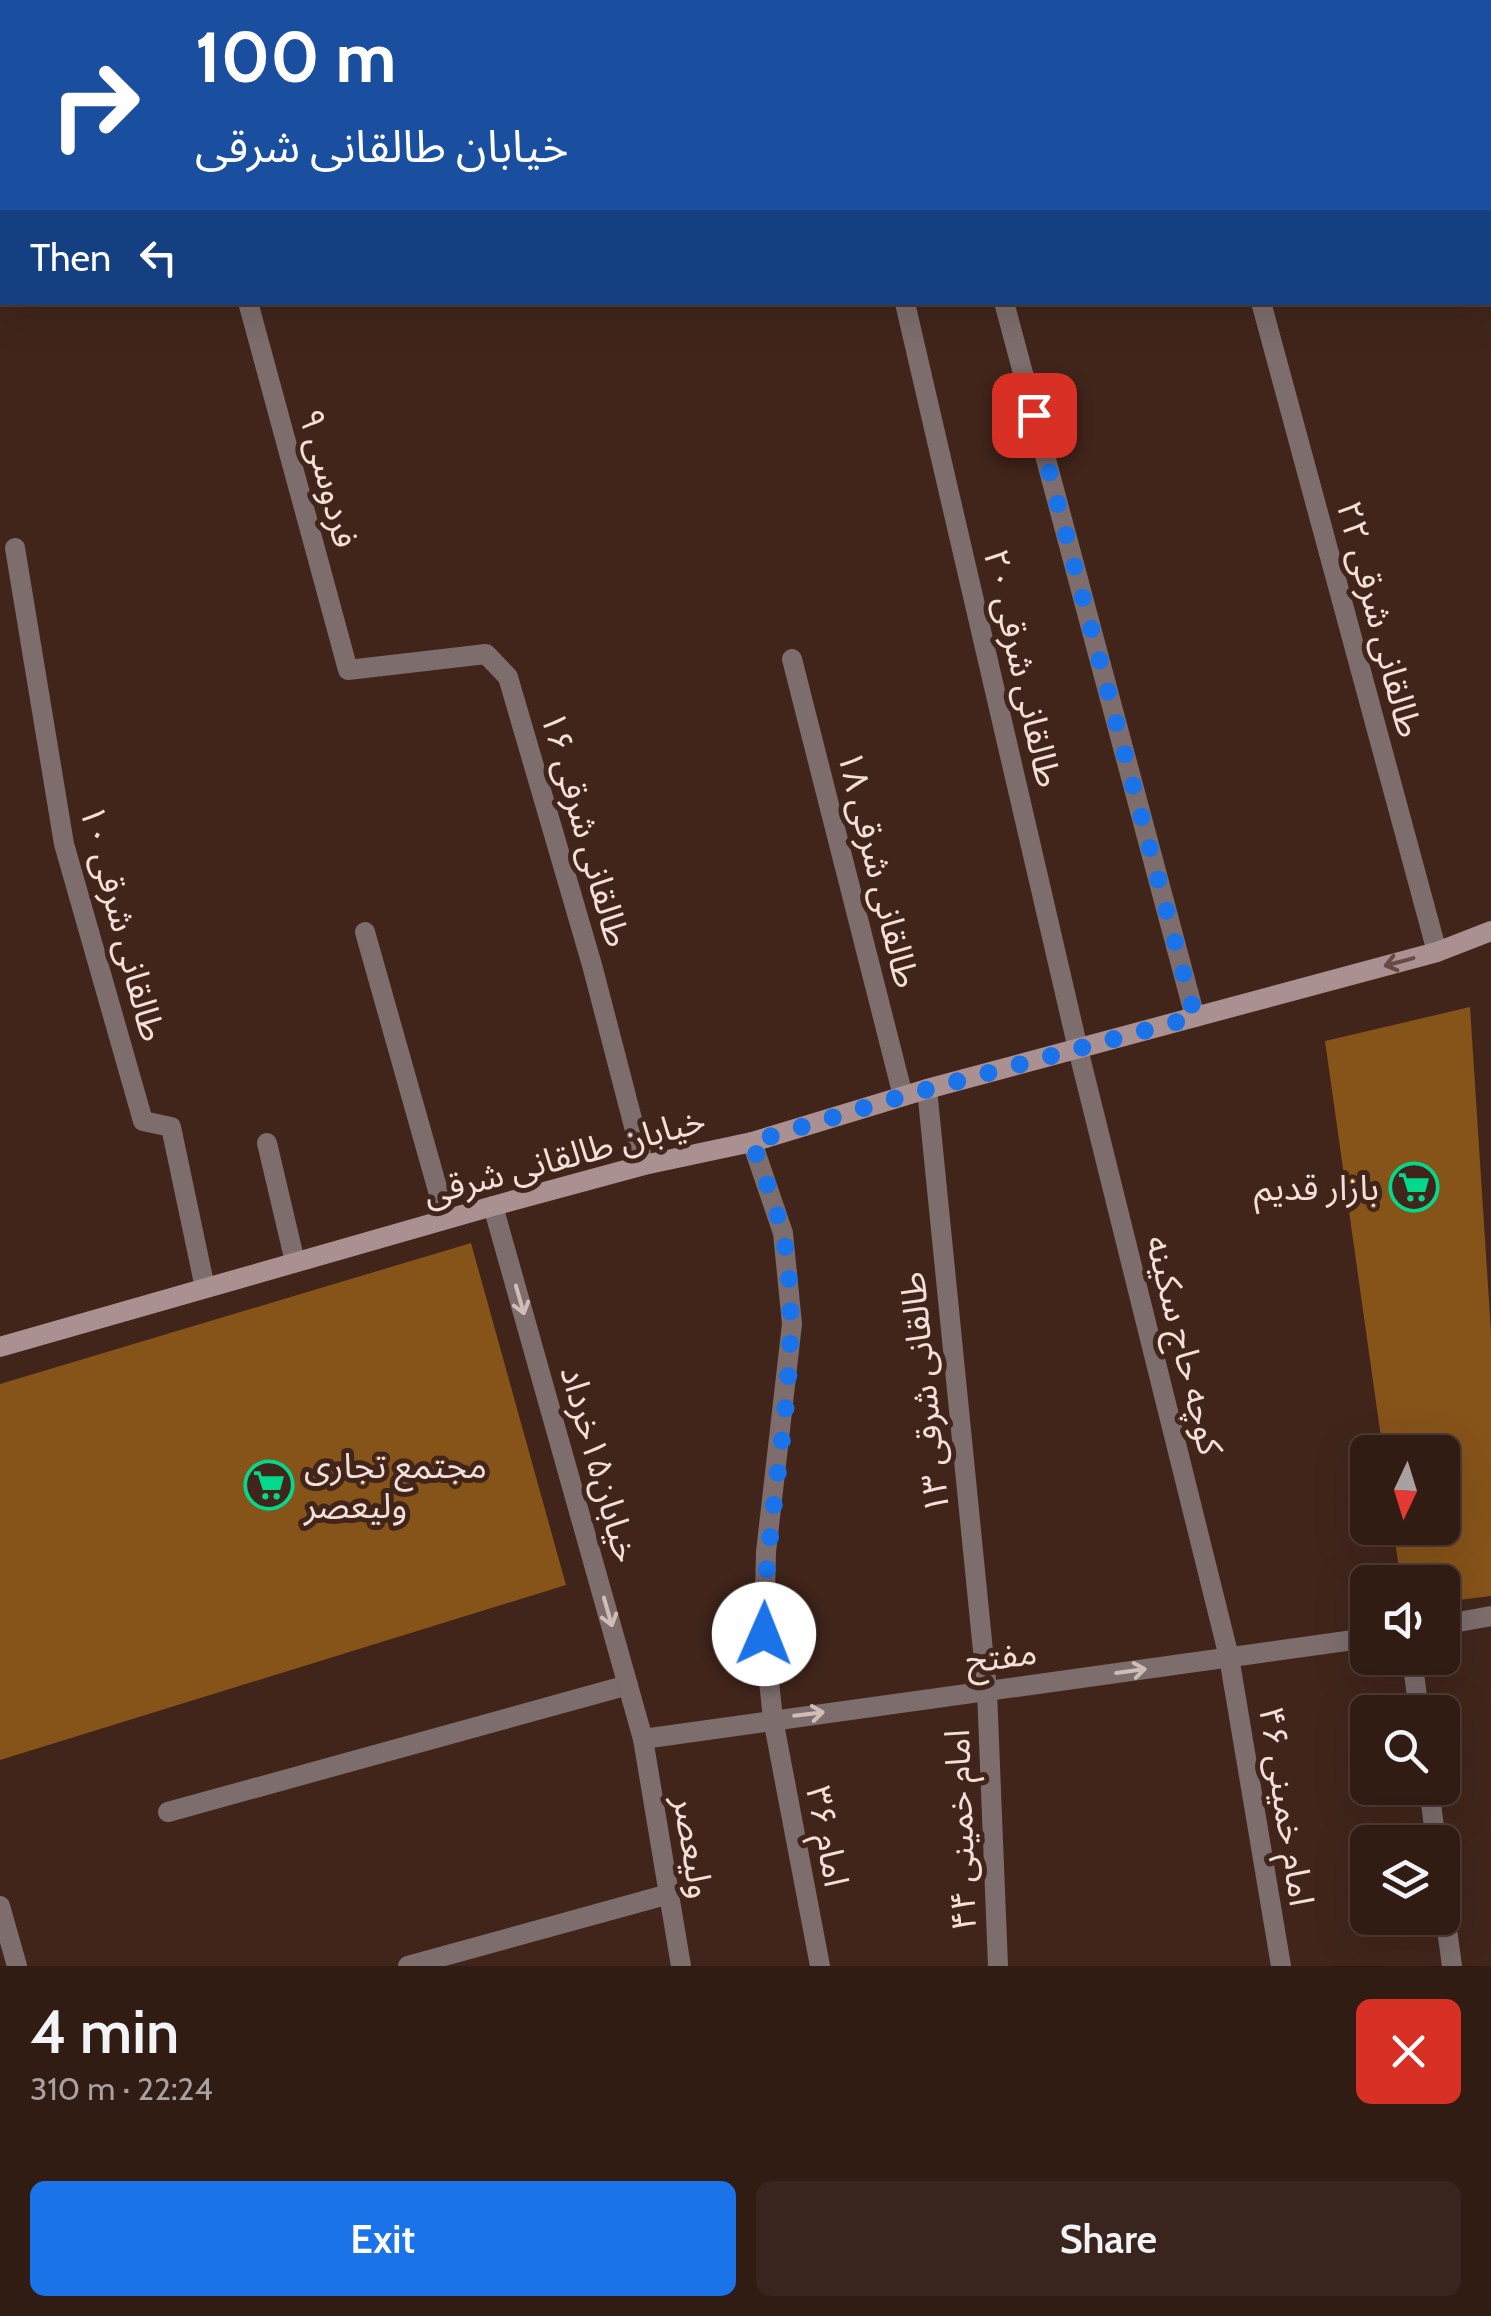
<!DOCTYPE html>
<meta charset="utf-8">
<style>
:root{--surface:#311c14;--page:#39251d;--text:#f1f3f6;--muted:#a8a1a0;--line:#4c3a34;--accent:#1a73e8}
body{margin:0;font-family:Cabin,"Noto Sans Arabic",sans-serif;background:var(--page);color:var(--text);height:100vh;display:flex;flex-direction:column;font-size:38px;white-space:nowrap}
*{box-sizing:border-box;margin:0}
p{font-size:32px;color:var(--muted)}
.icon{flex:none;width:55px;height:55px;fill:none;stroke:currentColor;stroke-width:2;stroke-linecap:round;stroke-linejoin:round}
.map{position:relative;height:1966px;overflow:hidden}
.side{display:flex;flex-direction:column;background:var(--surface);flex:1}
.side>*{flex:none}
.hud{position:absolute;left:0px;top:0px;width:1492px;height:305px;box-shadow:0 10px 40px #0002,0 0 0 2px var(--line);background:#1a4fa0;color:#fff;overflow:hidden}
.needle{width:65px;rotate:184deg}
.controls{position:absolute;left:1350px;top:1435px;display:grid;gap:20px}
.controls a{display:grid;place-items:center;width:110px;height:110px;border-radius:15px;background:var(--surface);box-shadow:0 10px 40px #0002,0 0 0 2px var(--line);font-size:50px}
.pin{position:absolute;display:grid;place-items:center;width:85px;height:85px;color:#fff;margin:-42px;border-radius:20px;box-shadow:0 5px 15px #0006}
.me{position:absolute;width:110px;margin:-55px;rotate:1deg;stroke-linejoin:round;filter:drop-shadow(0 0 8px #0008)}
.turn{display:flex;align-items:center;gap:35px;height:210px;padding:0 30px;font-size:45px}
.turn .icon{width:130px;height:130px;stroke-width:2.5}
.turn b{display:block;font-size:70px;line-height:85px}
.then{display:flex;align-items:center;height:95px;padding:0 30px;background:#0003;gap:20px;font-size:38px}
.round{display:grid;place-items:center;flex:none;width:105px;height:105px;border-radius:15px;background:var(--page)}
.overview{display:flex;align-items:center;justify-content:space-between;height:170px;padding:0 30px}
h1{font-size:60px;font-weight:600;line-height:75px}
.cta{display:flex;gap:20px;margin-top:auto;padding:20px 30px}
.cta a{flex:1;height:115px;border-radius:15px;background:var(--accent);color:#fff;font-size:40px;font-weight:600;line-height:115px;text-align:center}
.cta a+a{background:var(--page);color:var(--text)}
.map>svg:first-child{display:block}
.building{fill:#865319}
.lines{fill:none;stroke-linecap:round;stroke-linejoin:round}
.minor{stroke:#7d6d6d;stroke-width:20}
.tertiary{stroke:#7d6d6d;stroke-width:20}
.secondary{stroke:#aa9090;stroke-width:20}
.oneway{stroke:#664a44}
.oneway2{stroke:#cfbdb8}
.route{stroke:#1a73e8;stroke-width:18;stroke-dasharray:0 32.4}
.labels{text-anchor:middle;dominant-baseline:central;stroke-width:10;stroke-linejoin:round;paint-order:stroke}
.street-label{font-size:35px;fill:#f2dfd8;stroke:#41251b}
.poi-label{font-size:35px;fill:#f2dfd8;stroke:#41251b;text-anchor:end}
</style>
<div class="map">
<svg width="1491" height="1966" viewBox="0 0 1491 1966">
<rect width="100%" height="100%" fill="#41251b"/>
<g class="building">
<path d="M1470,1007L1491,1332V1596L1442,1602V1582H1401L1393,1528H1442V1452H1383L1325,1041Z"/>
<path d="M471,1243L566,1585L0,1760V1384Z"/>
</g>
<g class="lines">
<g class="minor">
<path d="M214,0V2"/>
<path d="M1181,0L1182,2"/>
<path d="M248,302L348,670L486,654L508,677L592,965L644,1165"/>
<path d="M1261,302L1437,952"/>
<path d="M905,303L1078,1049L1229,1657L1281,1966"/>
<path d="M15,548L64,844L143,1121L171,1127L205,1288"/>
<path d="M792,659L903,1096"/>
<path d="M365,932L446,1219"/>
<path d="M927,1089L987,1691L998,1966"/>
<path d="M752,1142L783,1233L792,1324L766,1552L764,1634L773,1719L820,1966"/>
<path d="M267,1143L295,1262"/>
<path d="M1412,1658L1419,1712"/>
<path d="M1429,1788L1436,1842"/>
<path d="M168,1812L628,1685"/>
<path d="M1442,1892L1452,1966"/>
<path d="M0,1906L17,1966"/>
</g>
<g class="tertiary">
<path d="M923,0V2"/>
<path d="M1004,302L1195,1017"/>
<path d="M493,1206L643,1739L681,1966"/>
<path d="M1442,1625L1491,1616"/>
<path d="M643,1739L1368,1638"/>
<path d="M408,1966L669,1894"/>
</g>
<path class="secondary" d="M0,1347L493,1206L644,1165L752,1142L927,1089L1437,952L1491,931"/>
</g>
<defs><path id="oneway-shaft" d="M-6 0H5M1.5-3L5.5 0L1.5 3" fill="none" stroke-width="1.6" stroke-linecap="round" stroke-linejoin="round" transform="scale(2.5)"/></defs>
<use class="oneway" href="#oneway-shaft" transform="translate(1399 962) rotate(165)"/>
<g class="oneway2">
<use href="#oneway-shaft" transform="translate(520 1300) rotate(74)"/>
<use href="#oneway-shaft" transform="translate(608 1612) rotate(74)"/>
<use href="#oneway-shaft" transform="translate(1131 1671) rotate(-8)"/>
<use href="#oneway-shaft" transform="translate(809 1714) rotate(-7)"/>
</g>
<g class="lines">
<path class="route" d="M764,1634C764,1509 802,1384 787,1259C782,1219 765,1180 752,1142L903,1096L1195,1017L1034,415"/>
</g>
<defs>
<g id="supermarket-ring" transform="scale(2.5)"><circle r="9.5" fill="#41251b" stroke="#02d98b" stroke-width="1.5"/><path d="M-6-5.5h2.5l.6 2H6L4.5 2H-2.5L-4.4-4H-6ZM-1.5 3.2a1.3 1.3 0 1 0 .1 0ZM3 3.2a1.3 1.3 0 1 0 .1 0Z" fill="#02d98b"/></g>
</defs>
<g fill-rule="evenodd">
<use href="#supermarket-ring" x="1414" y="1187"/>
<use href="#supermarket-ring" x="269" y="1485"/>
</g>
<g class="labels">
<g class="street-label">
<text transform="translate(329 478) rotate(75)">فردوسی ۹</text>
<text transform="translate(1380 619) rotate(75)">طالقانی شرقی ۲۲</text>
<text transform="translate(1023 668) rotate(77)">طالقانی شرقی ۲۰</text>
<text transform="translate(586 829) rotate(74)">طالقانی شرقی ۱۶</text>
<text transform="translate(879 869) rotate(76)">طالقانی شرقی ۱۸</text>
<text transform="translate(123 923) rotate(75)">طالقانی شرقی ۱۰</text>
<text transform="translate(564 1156) rotate(-15)">خیابان طالقانی شرقی</text>
<text transform="translate(1185 1345) rotate(76)">کوچه حاج سکینه</text>
<text transform="translate(924 1393) rotate(-96)">طالقانی شرقی ۱۳</text>
<text transform="translate(600 1464) rotate(74)">خیابان۱۵خرداد</text>
<text transform="translate(1001 1656) rotate(-8)">مفتح</text>
<text transform="translate(1287 1806) rotate(81)">امام خمینی ۴۶</text>
<text transform="translate(960 1830) rotate(-92)">امام خمینی ۴۴</text>
<text transform="translate(828 1836) rotate(79)">امام ۳۶</text>
<text transform="translate(694 1847) rotate(81)">ولیعصر</text>
</g>
<g class="poi-label">
<text x="1379" y="1187">بازار قدیم</text>
<text x="304" y="1465" text-anchor="start">مجتمع تجاری<tspan x="304" dy="40">ولیعصر</tspan></text>
</g>
</g>
</svg>
<div class="controls">
<a><svg class="needle" viewBox="-14 -14 28 28"><path d="M0-13l5 13h-10z" fill="#e53935"/><path d="M0 13l5-13h-10z" fill="#a8a1a0"/></svg></a>
<a><svg class="icon" aria-label="sound" viewBox="0 0 24 24"><path d="M4 9h4l5-4v14l-5-4H4zM17 9q2 3 0 6"/></svg></a>
<a><svg class="icon" aria-label="search" viewBox="0 0 24 24"><circle cx="10" cy="10" r="6"/><path d="M15 15l6 6"/></svg></a>
<a><svg class="icon" aria-label="layers" viewBox="0 0 24 24"><path d="M12 4l9 5-9 5-9-5zM3 14l9 5 9-5"/></svg></a>
</div>
<div class="pin" style="left:1034px;top:415px;background:#d93025"><svg class="icon" aria-label="arrive" viewBox="0 0 24 24"><path d="M6 21V4h12l-3 4 3 4H6"/></svg></div>
<svg class="me" style="left:764px;top:1634px" viewBox="-20 -20 40 40"><circle r="19" fill="#fff"/><path d="M0-13L10 11 0 6-10 11z" fill="#1a73e8"/></svg>
<div class="hud">
<div class="turn"><svg class="icon" aria-label="right" viewBox="0 0 24 24"><path d="M7 20v-9h11M14 6l5 5-5 5"/></svg><div><b>100 m</b>خیابان طالقانی شرقی</div></div>
<div class="then">Then<svg class="icon" aria-label="left" viewBox="0 0 24 24"><path d="M17 20v-9H6M10 6l-5 5 5 5"/></svg></div>
</div>
</div>
<section class="side">
<div class="overview"><div><h1>4 min</h1><p>310 m · 22:24</p></div><a class="round" style="background:#d93025;color:#fff"><svg class="icon" aria-label="close" viewBox="0 0 24 24"><path d="M6 6l12 12M18 6L6 18"/></svg></a></div>
<div class="cta"><a>Exit</a><a>Share</a></div>
</section>
